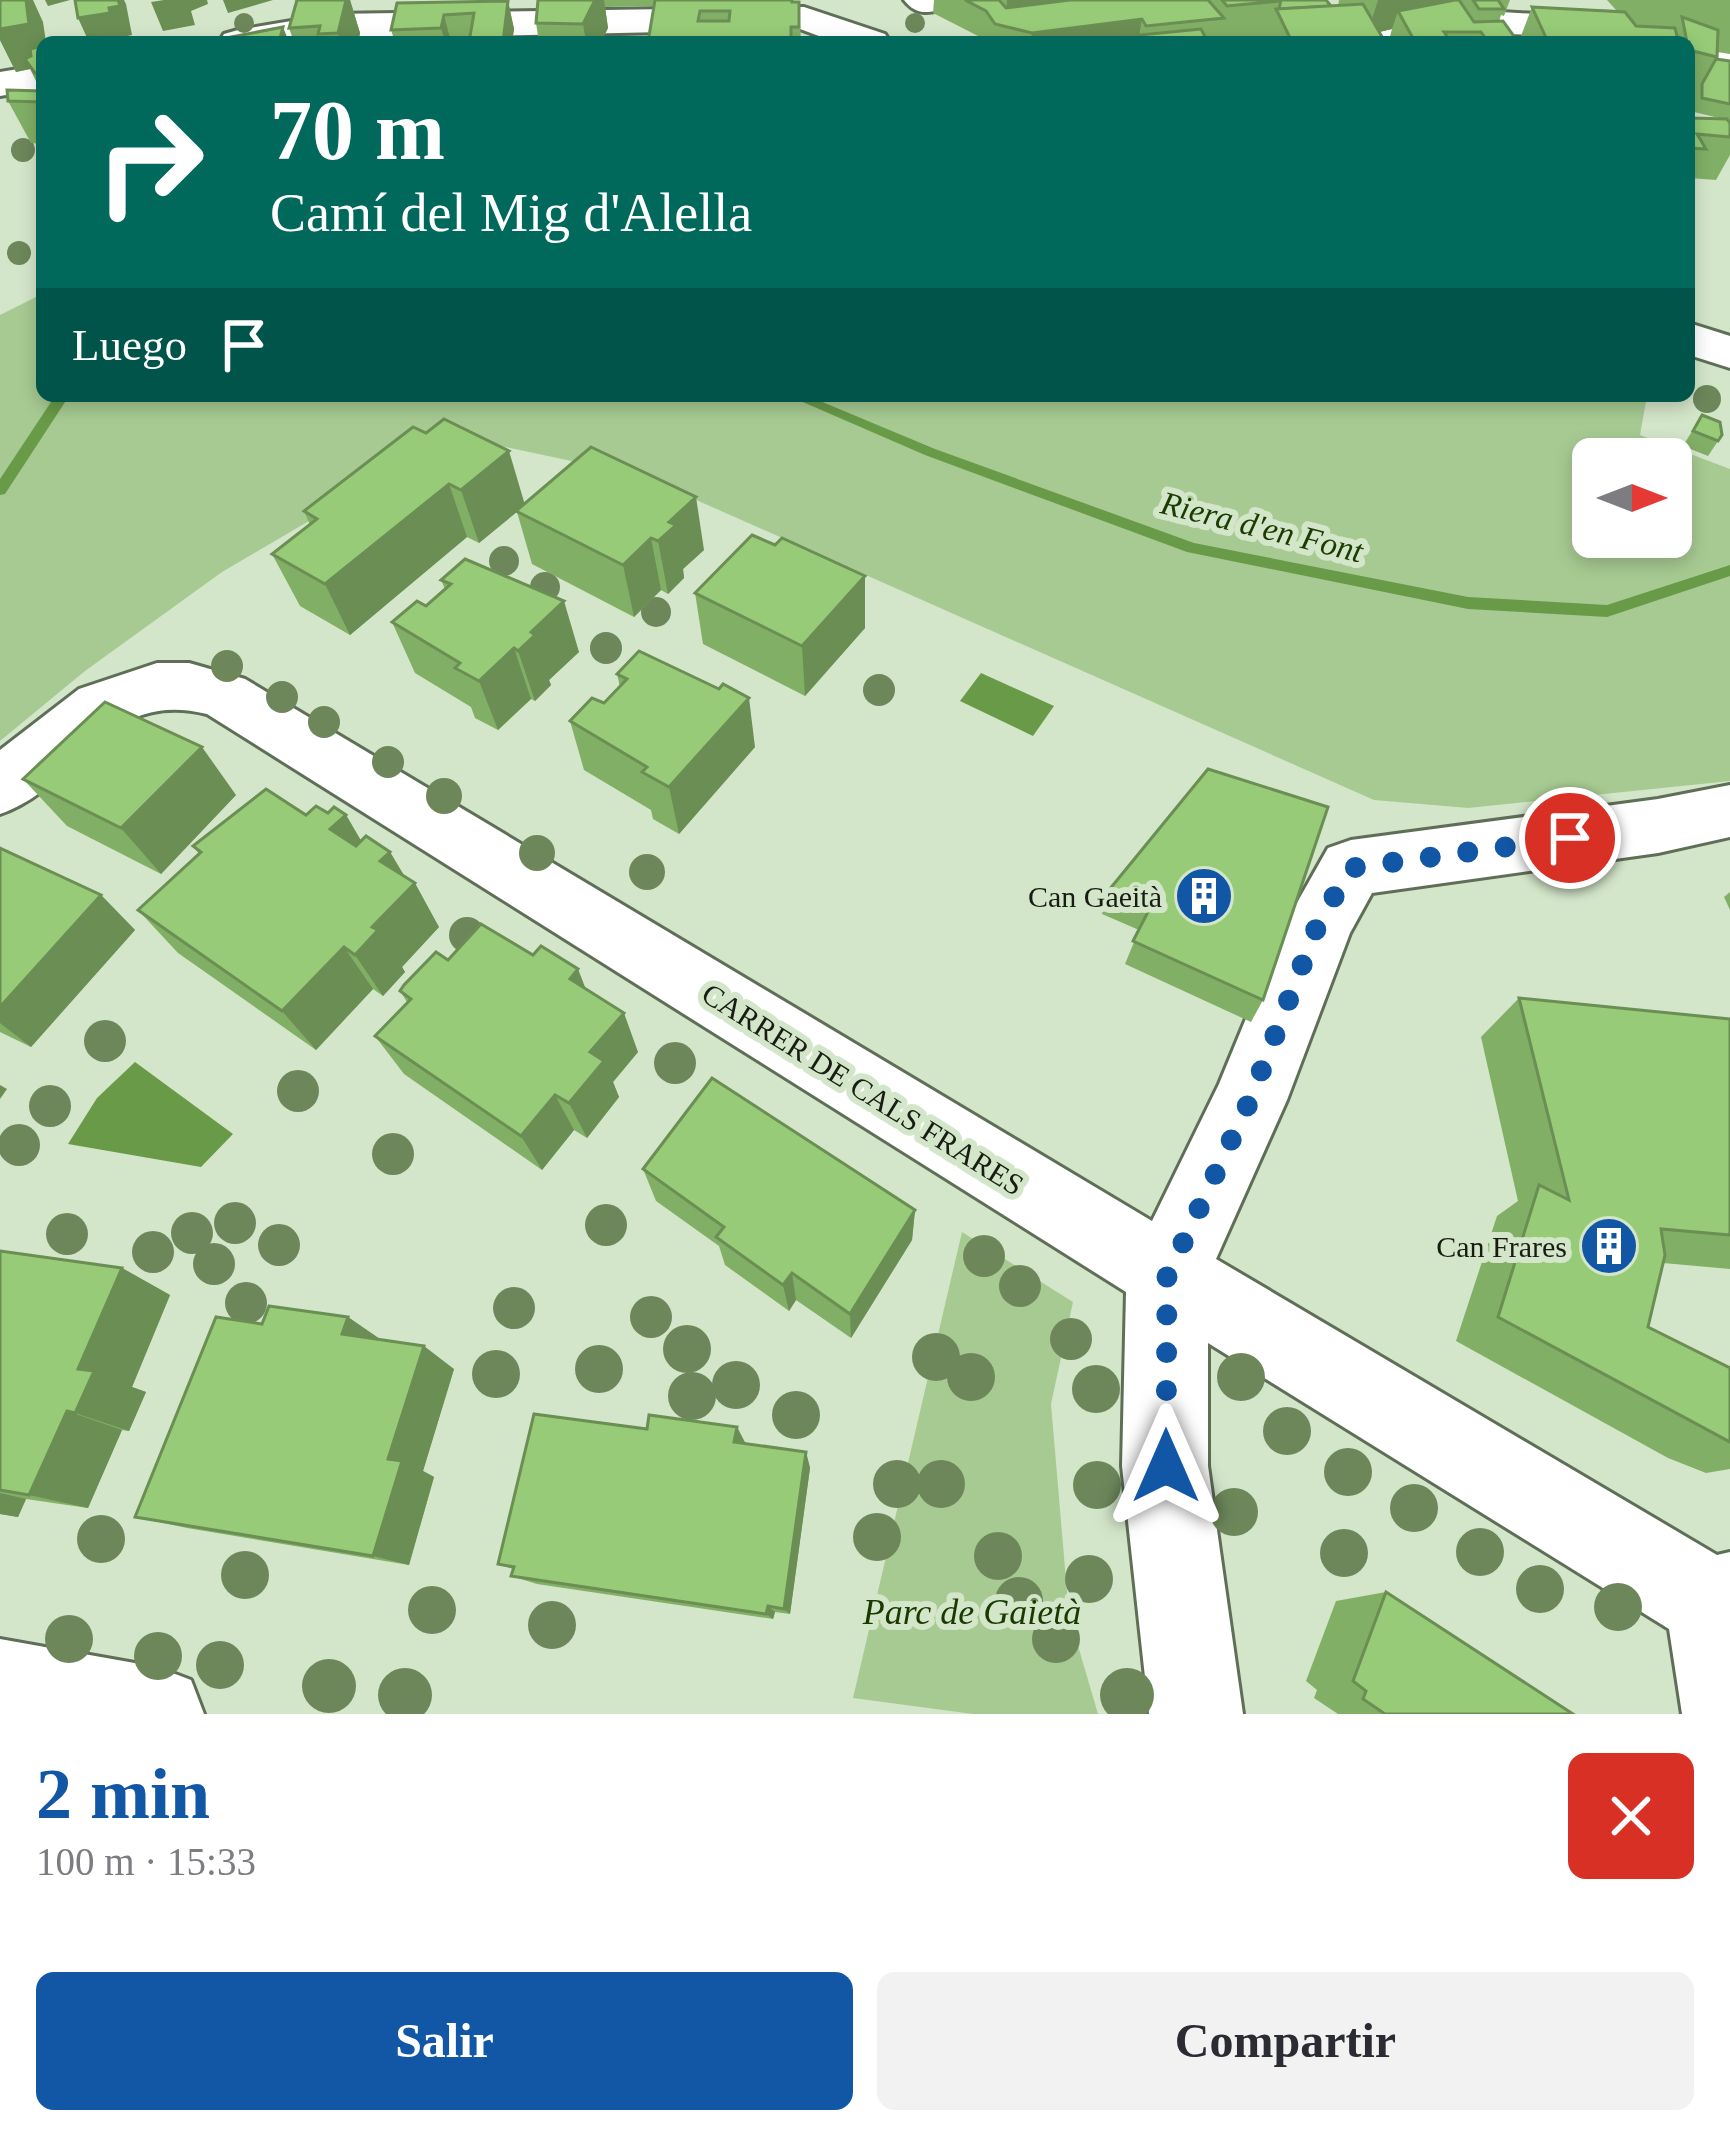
<!DOCTYPE html>
<html lang="es">
<meta charset="utf-8">
<style>
:root{--surface:#fff;--page:#f2f2f3;--text:#2b2b33;--muted:#7c7c81;--accent:#1256a6}
body{margin:0;font-family:"Times New Roman",serif;background:var(--page);color:var(--text);height:100vh;display:flex;flex-direction:column;font-size:45px;white-space:nowrap}
*{box-sizing:border-box;margin:0}
p{font-size:39px;color:var(--muted)}
.icon{flex:none;width:66px;height:66px;fill:none;stroke:currentColor;stroke-width:2;stroke-linecap:round;stroke-linejoin:round}
.map{position:relative;height:1714px;overflow:hidden}
.side{display:flex;flex-direction:column;background:var(--surface);flex:1}
.side>*{flex:none}
.banner{position:absolute;left:36px;top:36px;width:1659px;height:366px;border-radius:18px;box-shadow:0 6px 18px #0003;background:#00695c;color:#fff;overflow:hidden}
.needle{width:78px;rotate:90deg}
.tools{position:absolute;left:1572px;top:438px;display:grid;gap:24px}
.tools a{display:grid;place-items:center;width:120px;height:120px;border-radius:18px;background:var(--surface);box-shadow:0 6px 18px #0003;font-size:60px}
.pin{position:absolute;display:grid;place-items:center;width:102px;height:102px;color:#fff;margin:-51px;border:6px solid #fff;border-radius:50%;box-shadow:0 3px 12px #0007}
.me{position:absolute;width:132px;margin:-66px;rotate:0deg;stroke-linejoin:round;filter:drop-shadow(0 0 9px #0008)}
.turn{display:flex;align-items:center;gap:42px;height:252px;padding:0 36px;font-size:54px}
.turn .icon{width:156px;height:156px;stroke-width:2.5}
.turn b{display:block;font-size:84px;line-height:102px}
.then{display:flex;align-items:center;height:114px;padding:0 36px;background:#0003;gap:24px;font-size:45px}
.round{display:grid;place-items:center;flex:none;width:126px;height:126px;border-radius:18px;background:var(--page)}
.headline{display:flex;align-items:center;justify-content:space-between;height:204px;padding:0 36px}
h1{font-size:72px;font-weight:800;line-height:90px;color:var(--accent)}
.primary-button{display:flex;gap:24px;margin-top:auto;padding:24px 36px}
.primary-button a{flex:1;height:138px;border-radius:18px;background:var(--accent);color:#fff;font-size:48px;font-weight:800;line-height:138px;text-align:center}
.primary-button a+a{background:var(--page);color:var(--text)}
.map>svg:first-child{display:block}
.green{fill:#a7ca92;fill-rule:evenodd}
.water{fill:#699a48}
.lines{fill:none;stroke-linecap:round;stroke-linejoin:round}
.stream{fill:#699a48;fill-rule:evenodd}
.street-casing{stroke:#5f6f57;stroke-width:6}
.street{fill:#fff;fill-rule:evenodd}
.tree{fill:#6d875b}
.wall{fill:#82af66}
.shaded-wall{fill:#6a8e53}
.building{fill:#97cb77;stroke:#6a8e53;stroke-width:3;fill-rule:evenodd}
.route{stroke:#1256a6;stroke-width:21;stroke-dasharray:0 37.8}
.labels{text-anchor:middle;dominant-baseline:central;stroke-width:12;stroke-linejoin:round;paint-order:stroke}
.poi-label{font-size:30px;fill:#171d13;stroke:#d4e6ca;text-anchor:end}
.street-label{font-size:30px;fill:#171d13;stroke:#d4e6ca}
.water-label{font-size:33px;font-style:italic;fill:#1b3b00;stroke:#d4e6ca}
.near-park-label{font-size:36px;font-style:italic;fill:#193900;stroke:#d4e6ca}
</style>
<div class="map">
<svg width="1730" height="1714" viewBox="0 0 1730 1714">
<rect width="100%" height="100%" fill="#d4e6ca"/>
<g class="green">
<path d="M42,294V396H1647L1640,435L1730,469V781L1468,808L1374,800L642,476L454,436L222,572L85,671L0,741V315ZM1593,459H1671V537H1593Z"/>
<path d="M962,1232L1073,1302L1051,1404L1069,1615L1098,1714H973L853,1698Z"/>
</g>
<g class="water">
<path d="M981,673L1054,706L1033,736L960,701Z"/>
<path d="M135,1062L233,1134L201,1167L68,1144L97,1098Z"/>
</g>
<g class="lines">
<g class="stream">
<path d="M55,396H69L5,494L0,495V479Z"/>
<path d="M789,396H808L935,449L1194,543L1468,597L1607,605L1730,565V576L1607,617L1468,609L1187,552L925,455Z"/>
</g>
<g class="street-casing">
<g id="street">
<path d="M904,0H943L945,2L939,10C924,14 914,13 904,0Z"/>
<path d="M1437,0H1477L1469,10L1603,18L1671,34L1676,42L1689,38L1730,47V71L1689,62V42L1439,31L1393,42H1324L1329,34L1426,12Z"/>
<path d="M804,7L885,34L890,42H835L800,29L219,42L224,34L238,30L333,14Z"/>
<path d="M42,65V89L0,96V72Z"/>
<path d="M1689,323L1730,336V368L1689,355Z"/>
<path d="M157,663H189L245,679L1152,1221L1219,1084L1285,924L1328,848L1351,840L1658,799L1730,785V837L1658,853L1372,893L1350,933L1287,1100L1216,1259L1717,1555L1730,1552V1714H1682L1669,1629L1208,1343V1466L1243,1714H1149L1122,1466L1126,1292L207,714C103,688 80,787 0,814V750L79,689Z"/>
<path d="M0,1639L157,1667L191,1680L204,1714H0Z"/>
</g>
</g>
<use href="#street" class="street"/>
</g>
<g class="tree">
<circle cx="244" cy="23" r="10"/>
<circle cx="915" cy="23" r="10"/>
<circle cx="23" cy="150" r="12"/>
<circle cx="19" cy="253" r="12"/>
<circle cx="1707" cy="399" r="14"/>
<circle cx="504" cy="561" r="15"/>
<circle cx="545" cy="587" r="15"/>
<circle cx="656" cy="612" r="15"/>
<circle cx="606" cy="648" r="16"/>
<circle cx="227" cy="666" r="16"/>
<circle cx="879" cy="690" r="16"/>
<circle cx="282" cy="697" r="16"/>
<circle cx="324" cy="722" r="16"/>
<circle cx="388" cy="762" r="16"/>
<circle cx="444" cy="796" r="18"/>
<circle cx="537" cy="853" r="18"/>
<circle cx="647" cy="872" r="18"/>
<circle cx="467" cy="935" r="18"/>
<circle cx="105" cy="1041" r="21"/>
<circle cx="675" cy="1063" r="21"/>
<circle cx="298" cy="1091" r="21"/>
<circle cx="50" cy="1106" r="21"/>
<circle cx="19" cy="1145" r="21"/>
<circle cx="393" cy="1154" r="21"/>
<circle cx="235" cy="1223" r="21"/>
<circle cx="606" cy="1225" r="21"/>
<circle cx="192" cy="1233" r="21"/>
<circle cx="67" cy="1234" r="21"/>
<circle cx="279" cy="1245" r="21"/>
<circle cx="153" cy="1252" r="21"/>
<circle cx="984" cy="1256" r="21"/>
<circle cx="214" cy="1264" r="21"/>
<circle cx="1020" cy="1286" r="21"/>
<circle cx="246" cy="1303" r="21"/>
<circle cx="514" cy="1308" r="21"/>
<circle cx="651" cy="1317" r="21"/>
<circle cx="1071" cy="1339" r="21"/>
<circle cx="687" cy="1349" r="24"/>
<circle cx="936" cy="1357" r="24"/>
<circle cx="599" cy="1369" r="24"/>
<circle cx="496" cy="1374" r="24"/>
<circle cx="971" cy="1377" r="24"/>
<circle cx="1241" cy="1377" r="24"/>
<circle cx="736" cy="1385" r="24"/>
<circle cx="1096" cy="1389" r="24"/>
<circle cx="692" cy="1396" r="24"/>
<circle cx="796" cy="1415" r="24"/>
<circle cx="1287" cy="1431" r="24"/>
<circle cx="1348" cy="1472" r="24"/>
<circle cx="897" cy="1484" r="24"/>
<circle cx="941" cy="1484" r="24"/>
<circle cx="1097" cy="1485" r="24"/>
<circle cx="1414" cy="1508" r="24"/>
<circle cx="1234" cy="1512" r="24"/>
<circle cx="877" cy="1537" r="24"/>
<circle cx="101" cy="1539" r="24"/>
<circle cx="1480" cy="1552" r="24"/>
<circle cx="1344" cy="1553" r="24"/>
<circle cx="998" cy="1556" r="24"/>
<circle cx="245" cy="1575" r="24"/>
<circle cx="1089" cy="1579" r="24"/>
<circle cx="1540" cy="1589" r="24"/>
<circle cx="1019" cy="1601" r="24"/>
<circle cx="1618" cy="1607" r="24"/>
<circle cx="432" cy="1610" r="24"/>
<circle cx="552" cy="1625" r="24"/>
<circle cx="69" cy="1639" r="24"/>
<circle cx="1056" cy="1639" r="24"/>
<circle cx="158" cy="1656" r="24"/>
<circle cx="220" cy="1665" r="24"/>
<circle cx="329" cy="1686" r="27"/>
<circle cx="405" cy="1695" r="27"/>
<circle cx="1127" cy="1695" r="27"/>
</g>
<g class="wall">
<path d="M0,0L43,22L42,144L31,143L8,101L41,91L30,69L16,72L0,40Z"/>
<path d="M294,0H350L360,33L358,42H294L289,28L297,1Z"/>
<path d="M538,0H802H793V2H799L801,42H648L654,6L605,7L608,28L601,42H539L536,23Z"/>
<path d="M934,0H1326L1331,6H1338L1339,0H1447L1446,2L1455,0H1510L1504,16L1501,15L1499,22L1518,42H1390L1389,40L1392,29L1379,32L1385,42H986L984,39L933,13Z"/>
<path d="M1607,0H1730V54L1717,52L1716,59L1730,61V120H1728L1730,123V155L1716,180L1690,178L1689,180V109L1692,118L1723,119L1694,112L1695,99L1689,98V42H1523L1521,36L1532,7L1616,10Z"/>
<path d="M508,1L514,29L512,42H395L391,30L397,3Z"/>
<path d="M1702,415L1722,435L1708,456L1683,446Z"/>
<path d="M426,433L525,504L704,550L683,569L684,578L668,594L661,590L634,617L532,564L517,512L479,543L467,537L350,635L300,606L272,554L310,525L304,511Z"/>
<path d="M775,545L865,576V628L805,696L703,644L695,593Z"/>
<path d="M441,580L579,652L549,680L551,685L535,701L531,699L498,730L475,718L471,707L415,673L392,622L426,606L445,589Z"/>
<path d="M617,674L755,747L679,834L653,819L651,810L584,770L570,721L604,703L620,687Z"/>
<path d="M23,779L236,795L161,874L67,826Z"/>
<path d="M1328,807L1263,1000L1251,1022L1125,964L1139,930L1102,914L1109,890Z"/>
<path d="M328,813L346,815L361,841L390,852L404,876L439,927L402,967L405,972L383,996L373,989L316,1050L178,953L138,910L199,854L193,846L306,815Z"/>
<path d="M0,848L101,895L135,930L31,1047L0,1032Z"/>
<path d="M1730,892V910L1724,897Z"/>
<path d="M448,960L586,989L638,1052L613,1082L619,1097L587,1138L574,1130L542,1170L404,1074L375,1036L407,1002L400,991Z"/>
<path d="M1519,998L1730,1019V1269L1663,1263L1648,1327L1730,1368V1469L1706,1473L1668,1458L1456,1341L1497,1216L1518,1201L1481,1037Z"/>
<path d="M643,1169L915,1210L912,1240L851,1338L796,1300L789,1311L725,1265L719,1246L656,1201Z"/>
<path d="M0,1251L122,1268L170,1295L132,1387L146,1392L129,1431L122,1430L88,1508L26,1499L18,1517L0,1514Z"/>
<path d="M348,1317L380,1340L454,1369L423,1471L434,1477L409,1565L187,1528L135,1517L262,1324Z"/>
<path d="M737,1427L746,1444L806,1452L810,1468L790,1614L775,1612L773,1619L537,1584L511,1576L513,1569L498,1564L647,1429Z"/>
<path d="M1386,1592L1573,1714H1338L1314,1698L1317,1690L1306,1681L1336,1601Z"/>
</g>
<g class="shaded-wall">
<path d="M26,0H33L43,22L46,42H42V67L25,59L30,69L16,72L0,40V29Z"/>
<path d="M45,0H70L48,6Z"/>
<path d="M118,0H124L126,4L132,35L122,37L123,41L118,42H89L78,18L109,8Z"/>
<path d="M164,0H207L208,4L191,11L195,25L163,31L151,2Z"/>
<path d="M223,0H273L228,13Z"/>
<path d="M346,0H350L360,33L358,42H341L338,33Z"/>
<path d="M595,0H604L608,28L601,42H586L583,24Z"/>
<path d="M1007,0H1151L1005,26Z"/>
<path d="M1378,0H1426L1420,20L1398,11L1392,29L1367,35Z"/>
<path d="M1426,0H1447L1444,4L1420,20Z"/>
<path d="M508,1L514,29L512,42H503Z"/>
<path d="M444,15L451,42H445L441,28Z"/>
<path d="M1142,19L1138,42L1130,36L1129,42H1031L1032,33Z"/>
<path d="M283,27L289,42H279Z"/>
<path d="M42,72V87L35,73Z"/>
<path d="M509,451L525,505L479,543L461,490Z"/>
<path d="M449,484L467,537L350,635L325,584Z"/>
<path d="M696,497L704,550L683,569L684,578L668,594L658,541L669,522Z"/>
<path d="M651,538L661,590L634,617L623,565Z"/>
<path d="M865,576V628L805,696L802,646Z"/>
<path d="M564,601L579,652L549,680L551,685L535,701L518,651L531,632Z"/>
<path d="M514,648L531,699L498,730L479,681Z"/>
<path d="M749,698L755,747L679,834L669,787Z"/>
<path d="M202,747L236,795L161,874L121,828Z"/>
<path d="M346,815L373,861L330,829Z"/>
<path d="M390,852L411,887L415,883L439,927L402,967L405,972L383,996L355,955L372,927L380,861Z"/>
<path d="M101,895L135,930L31,1047L0,1023V1007Z"/>
<path d="M344,947L373,989L316,1050L282,1011Z"/>
<path d="M578,969L594,1010L570,979Z"/>
<path d="M624,1013L638,1052L613,1082L619,1097L587,1138L569,1103L590,1052Z"/>
<path d="M0,1085L7,1089L0,1099Z"/>
<path d="M555,1095L574,1130L542,1170L521,1136Z"/>
<path d="M915,1210L912,1240L851,1338L850,1314Z"/>
<path d="M122,1268L170,1295L132,1387L146,1392L129,1431L75,1413L78,1369Z"/>
<path d="M792,1273L796,1300L789,1311L783,1285Z"/>
<path d="M348,1317L383,1341L342,1334Z"/>
<path d="M424,1346L454,1369L423,1471L434,1477L409,1565L373,1556L388,1459Z"/>
<path d="M67,1411L122,1430L88,1508L29,1495Z"/>
<path d="M737,1427L746,1445L734,1442Z"/>
<path d="M806,1452L810,1468L790,1614L784,1609Z"/>
<path d="M0,1493L26,1499L18,1517L0,1514Z"/>
<path d="M768,1606L775,1612L773,1619L766,1614Z"/>
</g>
<g class="building">
<path d="M0,0H26L29,24L0,29Z"/>
<path d="M75,0H118L120,6L109,8L110,13L78,18Z"/>
<path d="M297,0H346L338,33L318,34L320,26L289,28Z"/>
<path d="M538,0H595L583,24L536,23Z"/>
<path d="M655,0H792V2H799V27H791V42H648ZM700,11H730L729,21H698Z"/>
<path d="M965,0H999L1006,8L1070,0H1208L1224,18L1146,26L1142,19L1032,33L995,24L986,11Z"/>
<path d="M1222,0H1281V1L1227,6Z"/>
<path d="M1326,0L1331,6L1279,9L1281,0Z"/>
<path d="M1455,0H1459L1474,22L1503,21L1518,42H1488L1481,32H1444L1449,39L1414,40L1398,11Z"/>
<path d="M1473,0H1498L1504,9H1479Z"/>
<path d="M508,1L503,42H469L474,13L444,15L441,28L391,30L397,3Z"/>
<path d="M1363,4L1385,42H1292L1276,9Z"/>
<path d="M1532,7L1625,12L1636,26L1675,28L1678,40L1637,39L1638,42H1548Z"/>
<path d="M1682,17L1718,30L1717,57L1689,50V42H1687Z"/>
<path d="M283,27L279,42H210L211,41Z"/>
<path d="M1201,29L1208,42H1133L1130,36Z"/>
<path d="M98,35L99,42H64Z"/>
<path d="M1096,39L1097,42H1064Z"/>
<path d="M42,46V72L35,73L25,59L31,56L30,49Z"/>
<path d="M1716,59L1730,61V104L1702,98V84Z"/>
<path d="M7,90L42,91V102L8,101Z"/>
<path d="M1689,109H1692V118L1727,119L1730,123V137L1697,134L1706,149L1689,148Z"/>
<path d="M1702,415L1720,422L1722,435L1718,441L1693,431Z"/>
<path d="M444,419L509,451L461,490L449,484L325,584L272,554L317,519L304,511L413,427L426,433Z"/>
<path d="M591,447L696,497L669,522L676,525L658,541L651,538L623,565L516,511Z"/>
<path d="M752,535L775,545L782,538L865,576L802,646L695,593Z"/>
<path d="M465,559L564,601L531,632L535,635L518,651L514,648L479,681L455,668L460,663L392,622L417,601L426,606L451,584L441,580Z"/>
<path d="M639,651L719,689L723,684L749,698L669,787L642,772L647,767L570,721L592,698L604,703L627,679L617,674Z"/>
<path d="M105,702L202,747L121,828L23,779Z"/>
<path d="M1208,769L1328,807L1263,1000L1133,941L1150,908L1109,890Z"/>
<path d="M266,789L306,815L316,806L328,813L334,807L346,815L330,829L356,846L366,836L390,852L380,861L415,883L372,927L378,930L355,955L344,947L282,1011L138,910L201,852L193,846Z"/>
<path d="M0,848L101,895L0,1007Z"/>
<path d="M481,924L533,955L541,946L578,969L570,979L624,1013L590,1052L604,1061L569,1103L555,1095L521,1136L375,1036L411,999L400,991L404,985L436,952L448,960Z"/>
<path d="M1519,998L1730,1019V1235L1661,1229L1665,1255L1648,1327L1730,1368V1442L1498,1317L1539,1185L1569,1200Z"/>
<path d="M712,1078L915,1210L850,1314L792,1273L783,1285L716,1237L724,1227L643,1169Z"/>
<path d="M0,1251L122,1268L78,1369L94,1371L75,1413L67,1411L29,1495L0,1490Z"/>
<path d="M269,1306L348,1317L342,1334L424,1346L388,1459L402,1461L373,1556L135,1517L216,1317L262,1324Z"/>
<path d="M534,1414L647,1429L649,1415L737,1427L734,1442L806,1452L784,1609L768,1606L766,1614L511,1576L514,1567L498,1564Z"/>
<path d="M1386,1592L1573,1714H1385L1363,1699L1366,1691L1353,1681Z"/>
</g>
<g class="lines">
<path class="route" d="M1166,1466L1167,1277L1250,1100L1318,924L1351,868L1570,838"/>
</g>
<defs>
<g id="building-disc" transform="scale(3)"><circle r="9.5" fill="#1256a6" stroke="#d4e6ca"/><path d="M-4-6H4V6H1V3H-1V6H-4ZM-2.5-4.3h1.7v1.8h-1.7ZM.8-4.3h1.7v1.8H.8ZM-2.5-1h1.7V.8h-1.7ZM.8-1h1.7V.8H.8Z" fill="#fff"/></g>
</defs>
<g fill-rule="evenodd">
<use href="#building-disc" x="1204" y="896"/>
<use href="#building-disc" x="1609" y="1246"/>
</g>
<g class="labels">
<g class="poi-label">
<text x="1162" y="896">Can Gaeità</text>
<text x="1567" y="1246">Can Frares</text>
</g>
<g class="street-label">
<text transform="translate(863 1089) rotate(32)">CARRER DE CALS FRARES</text>
</g>
<g class="water-label">
<text transform="translate(1262 527) rotate(14)">Riera d'en Font</text>
</g>
<g class="near-park-label">
<text x="972" y="1612">Parc de Gaietà</text>
</g>
</g>
</svg>
<div class="tools">
<a><svg class="needle" viewBox="-14 -14 28 28"><path d="M0-13l5 13h-10z" fill="#e53935"/><path d="M0 13l5-13h-10z" fill="#7c7c81"/></svg></a>
</div>
<div class="pin" style="left:1570px;top:838px;background:#d93025"><svg class="icon" aria-label="arrive" viewBox="0 0 24 24"><path d="M6 21V4h12l-3 4 3 4H6"/></svg></div>
<svg class="me" style="left:1166px;top:1466px" viewBox="-20 -20 40 40"><path d="M0-17L14 15 0 8-14 15z" fill="#1256a6" stroke="#fff" stroke-width="4"/></svg>
<div class="banner">
<div class="turn"><svg class="icon" aria-label="right" viewBox="0 0 24 24"><path d="M7 20v-9h11M14 6l5 5-5 5"/></svg><div><b>70 m</b>Camí del Mig d'Alella</div></div>
<div class="then">Luego<svg class="icon" aria-label="arrive" viewBox="0 0 24 24"><path d="M6 21V4h12l-3 4 3 4H6"/></svg></div>
</div>
</div>
<section class="side">
<div class="headline"><div><h1>2 min</h1><p>100 m · 15:33</p></div><a class="round" style="background:#d93025;color:#fff"><svg class="icon" aria-label="close" viewBox="0 0 24 24"><path d="M6 6l12 12M18 6L6 18"/></svg></a></div>
<div class="primary-button"><a>Salir</a><a>Compartir</a></div>
</section>
